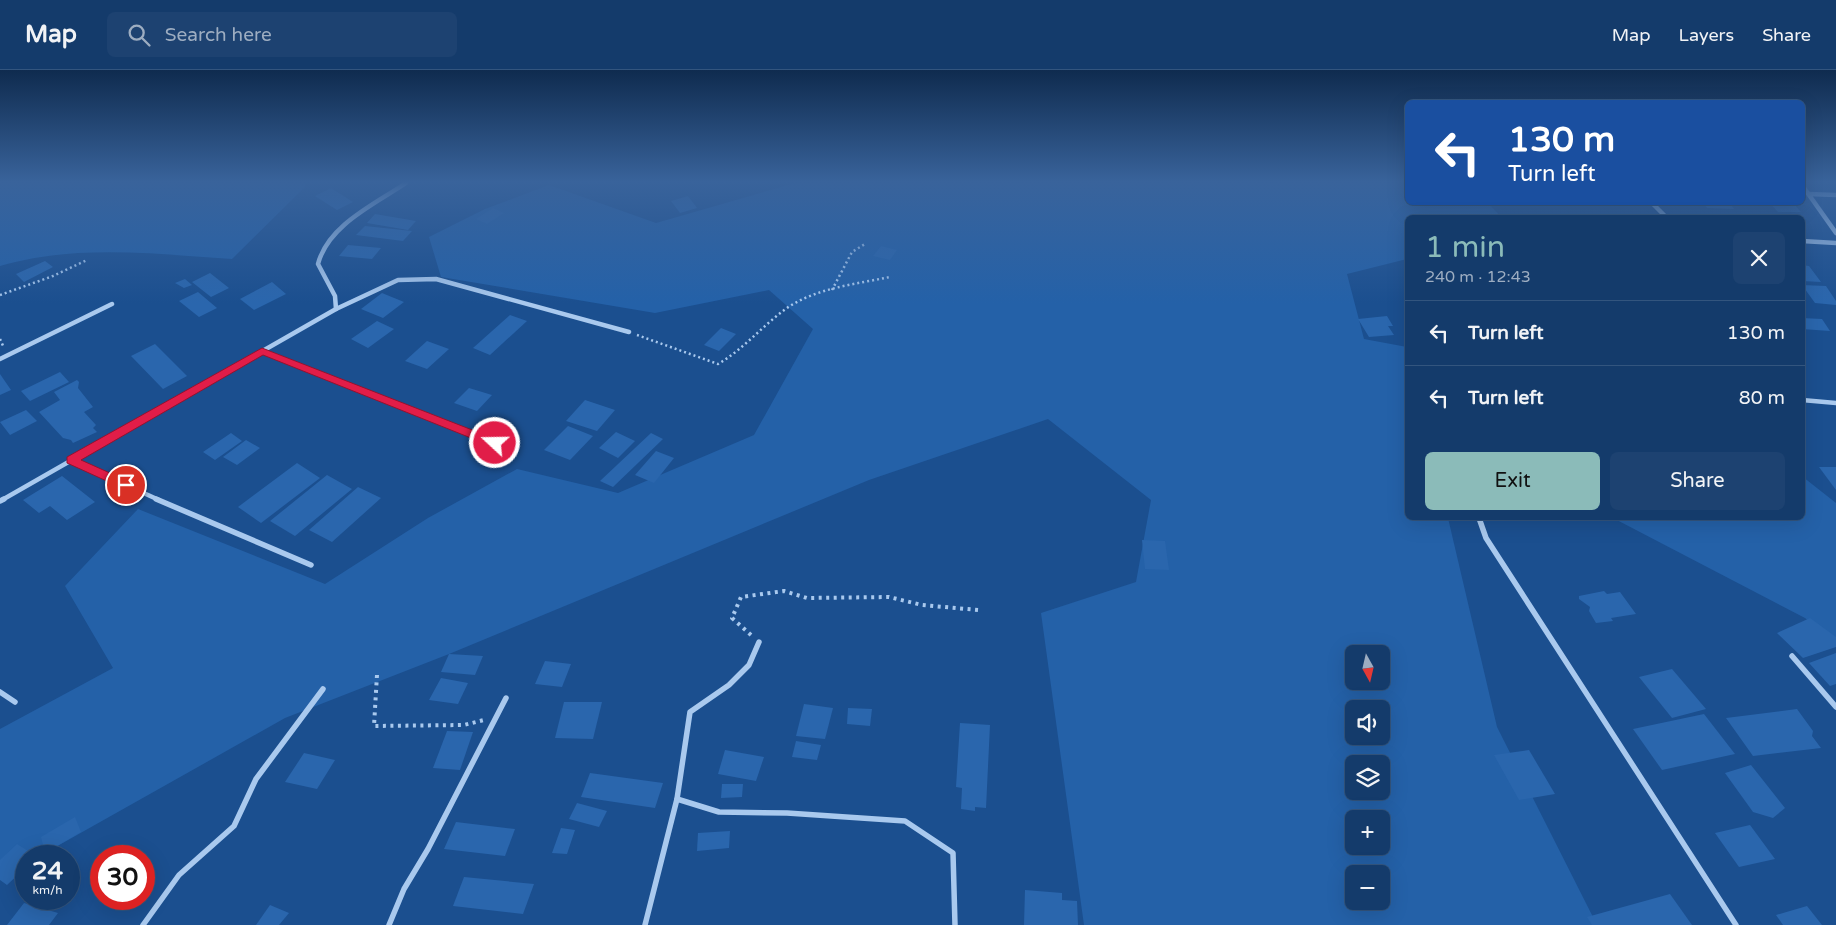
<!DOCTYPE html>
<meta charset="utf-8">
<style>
:root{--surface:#143b6b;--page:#1d4271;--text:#f1f3f6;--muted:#9dadc1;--line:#33557e;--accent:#8bbbb9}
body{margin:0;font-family:"Varela Round",sans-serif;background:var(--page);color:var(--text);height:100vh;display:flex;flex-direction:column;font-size:19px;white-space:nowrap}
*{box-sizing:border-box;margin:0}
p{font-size:16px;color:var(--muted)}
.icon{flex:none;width:28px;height:28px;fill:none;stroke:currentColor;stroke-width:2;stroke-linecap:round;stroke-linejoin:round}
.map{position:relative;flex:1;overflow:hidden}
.drawer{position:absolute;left:1405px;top:145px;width:400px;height:305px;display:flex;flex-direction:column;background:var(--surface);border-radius:8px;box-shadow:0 5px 20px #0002,0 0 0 1px var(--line)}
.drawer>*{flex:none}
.guide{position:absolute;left:1405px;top:30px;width:400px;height:105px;border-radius:8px;box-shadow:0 5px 20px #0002,0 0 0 1px var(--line);background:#1a4fa0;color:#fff;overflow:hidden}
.needle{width:32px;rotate:172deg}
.buttons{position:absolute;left:1345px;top:575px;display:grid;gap:10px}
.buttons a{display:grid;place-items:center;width:45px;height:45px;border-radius:8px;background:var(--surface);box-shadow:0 5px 20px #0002,0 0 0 1px var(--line);font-size:25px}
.speed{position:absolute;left:15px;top:775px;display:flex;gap:10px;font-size:25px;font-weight:700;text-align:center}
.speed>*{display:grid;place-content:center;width:65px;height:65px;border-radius:50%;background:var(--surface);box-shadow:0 5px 20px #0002,0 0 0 1px var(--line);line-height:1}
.speed small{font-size:12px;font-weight:400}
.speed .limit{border:8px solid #d22;background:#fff;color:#111}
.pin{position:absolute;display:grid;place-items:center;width:42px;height:42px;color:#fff;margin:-21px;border:2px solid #fff;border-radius:50%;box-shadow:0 1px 5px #0007}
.me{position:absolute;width:55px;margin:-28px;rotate:291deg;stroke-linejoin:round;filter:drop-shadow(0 0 4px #0008)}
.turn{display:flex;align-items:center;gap:18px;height:105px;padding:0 20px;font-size:22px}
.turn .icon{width:65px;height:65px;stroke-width:2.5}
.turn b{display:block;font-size:35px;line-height:42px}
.round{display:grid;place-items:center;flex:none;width:52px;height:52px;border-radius:8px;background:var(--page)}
.overview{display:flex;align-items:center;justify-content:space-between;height:85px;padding:0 20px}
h1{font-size:30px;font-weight:600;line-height:38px;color:var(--accent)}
.primary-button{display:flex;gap:10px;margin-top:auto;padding:10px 20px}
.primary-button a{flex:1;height:58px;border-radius:8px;background:var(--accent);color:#111;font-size:20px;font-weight:600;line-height:58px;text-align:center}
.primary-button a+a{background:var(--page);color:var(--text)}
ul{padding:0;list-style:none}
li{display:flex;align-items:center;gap:15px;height:65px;padding:0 20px;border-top:1px solid var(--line)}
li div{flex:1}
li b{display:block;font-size:19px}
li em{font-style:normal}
header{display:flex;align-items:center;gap:30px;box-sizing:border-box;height:70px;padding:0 25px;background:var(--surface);border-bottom:1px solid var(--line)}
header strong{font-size:24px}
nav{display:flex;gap:28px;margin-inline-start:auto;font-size:18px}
.search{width:350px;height:45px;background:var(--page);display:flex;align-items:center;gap:12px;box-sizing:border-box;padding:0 18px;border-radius:8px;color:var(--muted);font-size:19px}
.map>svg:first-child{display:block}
.green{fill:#2461a8;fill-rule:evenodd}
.building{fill:#2a66ad}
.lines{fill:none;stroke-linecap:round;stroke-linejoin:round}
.path-far1{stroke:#a9c9ee;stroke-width:2.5;stroke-dasharray:2 3;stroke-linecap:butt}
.path{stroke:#a9c9ee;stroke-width:4;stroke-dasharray:3 4.5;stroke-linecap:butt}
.street-far1{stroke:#a9c9ee;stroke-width:4.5}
.street{stroke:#a9c9ee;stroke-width:5.5}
.route{fill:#e11d48;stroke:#92132f}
</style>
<header>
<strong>Map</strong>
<div class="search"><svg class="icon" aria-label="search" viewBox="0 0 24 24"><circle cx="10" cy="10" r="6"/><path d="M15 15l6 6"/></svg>Search here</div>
<nav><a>Map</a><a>Layers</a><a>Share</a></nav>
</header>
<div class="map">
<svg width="1836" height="855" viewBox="0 0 1836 855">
<rect width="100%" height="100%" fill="#1b4f8f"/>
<g class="green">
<path d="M0,113H305V117L232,189C155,184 75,174 0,196Z"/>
<path d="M795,113H1390L1407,115L1408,132L1488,133L1501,147L1408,148L1407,189L1347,204L1364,269L1407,277L1408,448H1448L1497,657L1597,855H1084L1041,543L1136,512L1151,430L1048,349L869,410L449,584L285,648L45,783L38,786H26V793L0,807V659L113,598L65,516L138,439L325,514L428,448L517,399L618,423L754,365L813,259L769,220L655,243L441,207L429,167L485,139L549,115L656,153ZM1354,584H1381V611H1354ZM1354,639H1381V666H1354ZM1354,694H1381V721H1354ZM1354,749H1381V776H1354ZM1354,804H1381V831H1354Z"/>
<path d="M1803,407L1836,433V572L1805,548L1613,448H1802Z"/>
</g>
<g class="building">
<path d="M331,118L353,132L337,140L315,126Z"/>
<path d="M688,126L697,138L680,143L671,131Z"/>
<path d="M1703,132H1729L1734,139L1707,138Z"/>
<path d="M1769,132H1792L1801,142H1778Z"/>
<path d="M493,138L504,143L487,154L476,149Z"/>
<path d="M375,144L416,151L408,160L367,153Z"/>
<path d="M365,156L412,161L403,171L356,165Z"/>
<path d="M348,175L381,178L372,189L339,186Z"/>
<path d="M881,176L897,180L890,190L873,186Z"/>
<path d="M45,191L53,197L24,212L16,204Z"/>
<path d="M1802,195L1809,196L1821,212L1802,211Z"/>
<path d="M210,203L229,218L211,227L192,212Z"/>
<path d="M185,209L192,215L184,218L175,213Z"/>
<path d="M272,212L286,224L254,240L240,229Z"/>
<path d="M1802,215L1826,216L1836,231V235L1815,233Z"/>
<path d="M198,222L217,238L199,247L179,231Z"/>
<path d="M382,223L404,232L383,248L361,239Z"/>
<path d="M510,245L527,251L490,285L473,278Z"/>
<path d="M1387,246L1393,256H1388L1394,265L1369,267L1358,249Z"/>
<path d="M1802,248L1822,249L1830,261L1802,259Z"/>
<path d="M377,251L394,259L368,278L351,269Z"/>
<path d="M721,258L736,264L719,281L704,275Z"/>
<path d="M427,271L449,279L427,299L405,291Z"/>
<path d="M155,274L187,306L163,319L131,286Z"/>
<path d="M60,302L69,312L30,331L21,321Z"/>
<path d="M0,304L11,320L0,325Z"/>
<path d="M77,310L79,312L78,318L93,337L84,342L96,355L93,358L97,362L73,373L71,370L63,368L39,342L60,330L54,322Z"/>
<path d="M469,318L492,325L477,341L454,333Z"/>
<path d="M585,330L615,340L597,361L566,351Z"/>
<path d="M26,340L37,351L10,365L0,352Z"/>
<path d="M568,356L593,366L570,390L544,380Z"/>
<path d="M616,362L635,371L618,388L599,378Z"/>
<path d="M231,363L242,371L215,390L203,382Z"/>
<path d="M651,363L663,369L613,417L600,411Z"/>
<path d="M246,370L260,378L237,395L223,387Z"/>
<path d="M656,381L674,388L654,413L635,405Z"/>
<path d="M297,393L320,408L261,453L238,437Z"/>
<path d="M1819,397H1836V420Z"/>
<path d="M327,405L352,419L295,466L270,451Z"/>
<path d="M62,406L95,432L67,450L50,436L39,443L23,430Z"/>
<path d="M358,417L381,428L332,472L309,460Z"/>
<path d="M1142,470L1165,471L1169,500L1145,499Z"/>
<path d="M1604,521L1607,524L1620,522L1636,544L1611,548L1613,551L1596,553L1589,541L1590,537L1579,529V526Z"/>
<path d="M1810,548L1836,567V577L1803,588L1777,563Z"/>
<path d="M1836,583V614L1830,616L1809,593Z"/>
<path d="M449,584L483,586L475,605L441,602Z"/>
<path d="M545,591L571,594L562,617L535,614Z"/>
<path d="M1672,599L1706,639L1672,648L1639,607Z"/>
<path d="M441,608L468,613L458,634L429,630Z"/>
<path d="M564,632H602L593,669L555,668Z"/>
<path d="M804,634L833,638L825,669L796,666Z"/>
<path d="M848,638L872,639L870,656L847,654Z"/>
<path d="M1797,639L1813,661L1812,666L1821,678L1753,686L1726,648Z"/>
<path d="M1704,644L1735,684L1662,700L1633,659Z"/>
<path d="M960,653L990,655L986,738L975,737V741L961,739L962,718L956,717Z"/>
<path d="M447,661L473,662L460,700L433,698Z"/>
<path d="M796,671L821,675L817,690L792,687Z"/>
<path d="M725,680L764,687L756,711L718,704Z"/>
<path d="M1529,680L1555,724L1519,730L1494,685Z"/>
<path d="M304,683L335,690L317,719L285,712Z"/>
<path d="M1751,695L1785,738L1773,748L1753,742L1725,703Z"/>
<path d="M590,703L663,713L655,738L581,727Z"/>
<path d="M722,714H743L742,727L721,728Z"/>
<path d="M577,733L607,741L599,757L569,749Z"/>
<path d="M75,747L81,762L45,783L41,767Z"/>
<path d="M456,752L515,759L505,786L444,779Z"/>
<path d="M1750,755L1775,789L1739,797L1715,763Z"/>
<path d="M561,758L575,760L567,784L552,783Z"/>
<path d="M730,761L729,778L697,781L698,763Z"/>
<path d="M17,774L36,786H26V797L7,815L0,810V790Z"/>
<path d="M464,807L534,814L523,844L453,836Z"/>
<path d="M1025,820L1062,823V830L1077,831L1078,855H1024Z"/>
<path d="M1670,824L1692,855H1592L1587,847Z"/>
<path d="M24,833L58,843L49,855H7Z"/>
<path d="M270,835L289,843L279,855H256Z"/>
<path d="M1807,836L1822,855H1783L1776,845Z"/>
</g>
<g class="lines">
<g class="path-far1">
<path d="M832,220L852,182L865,174"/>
<path d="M0,225L53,206L87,190"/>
<path d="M637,265L718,294C744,279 763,255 787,238C816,218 856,214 890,207"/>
<path d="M0,269L4,278"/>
</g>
<g class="path">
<path d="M751,565L732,548L741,527L784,521L807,528L889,527L922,535L978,540"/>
<path d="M377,605L374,656L464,655L484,650"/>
</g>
<g class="street-far1">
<path d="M1802,115L1836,163"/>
<path d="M1809,124L1836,125"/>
<path d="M1651,132L1667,148"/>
<path d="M1802,171L1836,173"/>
<path d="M336,239L335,226L318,194C328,155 375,134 406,113"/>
<path d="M263,281L495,373"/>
<path d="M0,289L112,234"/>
<path d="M1802,330L1836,333"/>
<path d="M71,390L159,430"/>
<path d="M2,430L336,239L398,210L436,209L629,262"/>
</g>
<g class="street">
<path d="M156,429L311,495"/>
<path d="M0,431L4,429"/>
<path d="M1479,448L1486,468L1736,855"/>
<path d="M1792,586L1836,637"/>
<path d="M0,622L15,632"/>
<path d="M677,729L719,742L787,743L905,751L953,783L955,855"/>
<path d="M143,855L179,805L234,756L256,709L323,619"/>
<path d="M389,855L404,819L428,779L506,628"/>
<path d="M645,855L677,729L690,642L729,615L749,595L759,572"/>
</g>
</g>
<linearGradient id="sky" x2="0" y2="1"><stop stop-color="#0f2b4f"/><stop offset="0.48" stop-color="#39639b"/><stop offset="1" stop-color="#39639b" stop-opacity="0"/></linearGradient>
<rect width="1836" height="233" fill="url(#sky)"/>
<path class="route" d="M262,278L498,370L500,373L498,376H491L263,285L81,390L130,412V418H122L67,393V387Z"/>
</svg>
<div class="buttons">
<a><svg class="needle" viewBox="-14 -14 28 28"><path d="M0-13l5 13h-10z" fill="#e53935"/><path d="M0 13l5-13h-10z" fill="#9dadc1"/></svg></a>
<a><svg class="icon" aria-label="sound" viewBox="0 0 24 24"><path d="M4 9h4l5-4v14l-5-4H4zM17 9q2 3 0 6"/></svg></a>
<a><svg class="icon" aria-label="layers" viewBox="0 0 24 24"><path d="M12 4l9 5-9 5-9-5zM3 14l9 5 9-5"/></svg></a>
<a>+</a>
<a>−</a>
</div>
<div class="speed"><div>24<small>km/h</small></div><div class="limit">30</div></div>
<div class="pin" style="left:126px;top:415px;background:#d93025"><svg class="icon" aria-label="arrive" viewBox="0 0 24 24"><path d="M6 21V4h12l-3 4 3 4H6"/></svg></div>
<svg class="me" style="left:495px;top:373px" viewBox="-20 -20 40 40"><circle r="17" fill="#e11d48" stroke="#fff" stroke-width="3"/><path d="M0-11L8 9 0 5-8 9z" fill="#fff"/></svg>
<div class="guide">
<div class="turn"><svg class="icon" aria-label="left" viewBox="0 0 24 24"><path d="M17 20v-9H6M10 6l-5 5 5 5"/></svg><div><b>130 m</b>Turn left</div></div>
</div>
<section class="drawer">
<div class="overview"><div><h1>1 min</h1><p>240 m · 12:43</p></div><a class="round"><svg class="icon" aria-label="close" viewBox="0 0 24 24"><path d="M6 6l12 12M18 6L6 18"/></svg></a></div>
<ul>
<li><svg class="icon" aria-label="left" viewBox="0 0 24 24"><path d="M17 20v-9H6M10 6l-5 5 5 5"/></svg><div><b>Turn left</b></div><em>130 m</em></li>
<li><svg class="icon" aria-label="left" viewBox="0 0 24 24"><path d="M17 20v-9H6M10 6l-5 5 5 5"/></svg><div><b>Turn left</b></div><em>80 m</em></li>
</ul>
<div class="primary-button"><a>Exit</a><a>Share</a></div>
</section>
</div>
